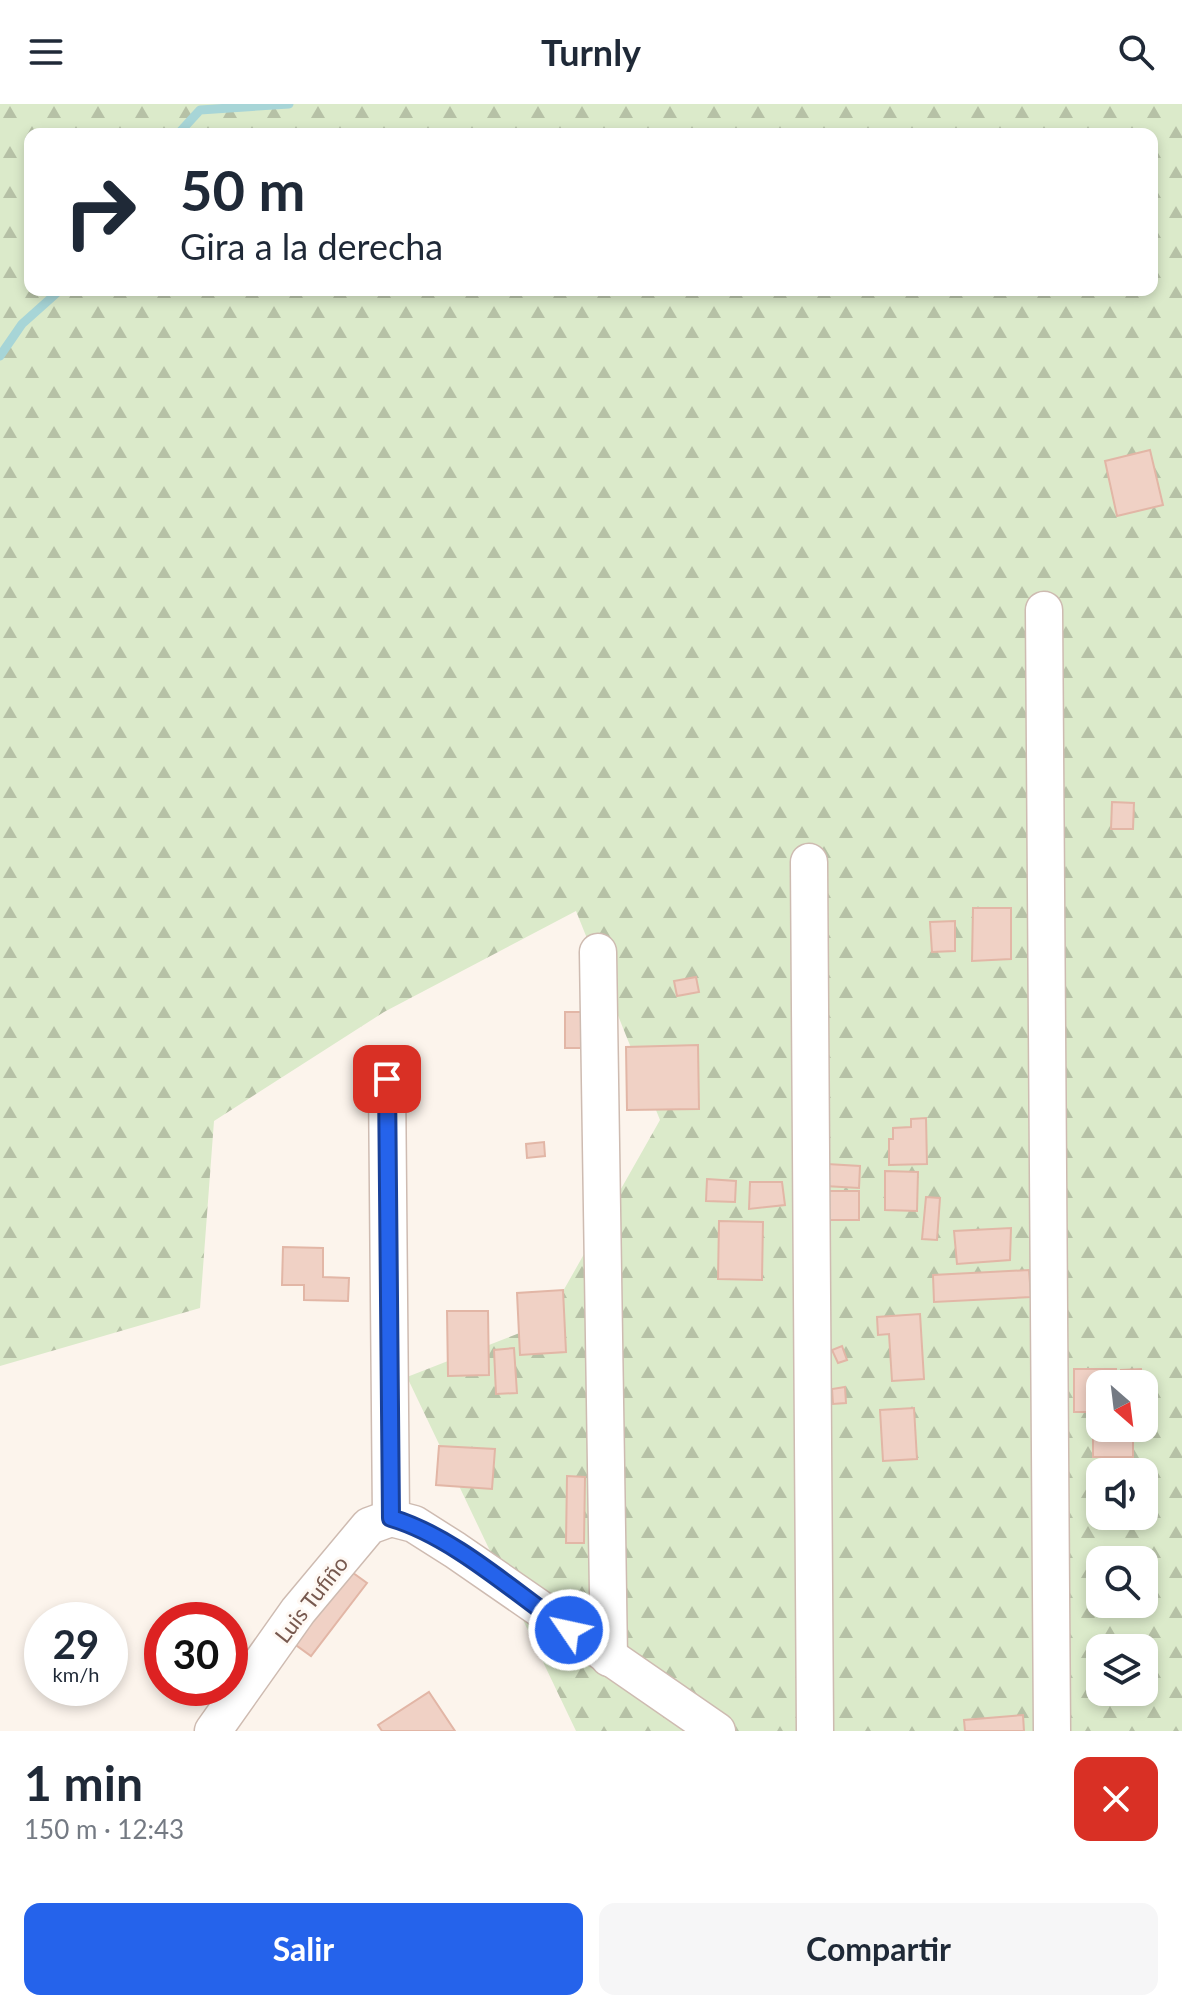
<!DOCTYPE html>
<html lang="es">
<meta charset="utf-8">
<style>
:root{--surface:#fff;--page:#f6f6f7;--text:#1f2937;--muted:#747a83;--accent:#2563eb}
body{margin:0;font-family:Lato,sans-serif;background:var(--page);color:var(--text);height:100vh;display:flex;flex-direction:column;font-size:30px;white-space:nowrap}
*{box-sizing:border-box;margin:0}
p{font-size:26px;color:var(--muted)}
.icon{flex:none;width:44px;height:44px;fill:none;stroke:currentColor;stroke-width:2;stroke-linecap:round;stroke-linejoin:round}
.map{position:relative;height:1627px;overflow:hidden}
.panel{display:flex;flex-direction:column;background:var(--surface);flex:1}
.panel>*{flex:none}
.hud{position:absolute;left:24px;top:24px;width:1134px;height:168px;border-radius:16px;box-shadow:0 4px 12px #0003;background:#fff;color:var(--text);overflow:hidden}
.needle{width:52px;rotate:152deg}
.controls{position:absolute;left:1086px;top:1266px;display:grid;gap:16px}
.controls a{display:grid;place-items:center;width:72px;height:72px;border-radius:16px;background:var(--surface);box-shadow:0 4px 12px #0003;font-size:40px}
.speed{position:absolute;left:24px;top:1498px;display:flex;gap:16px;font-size:40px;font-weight:700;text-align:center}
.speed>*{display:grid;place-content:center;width:104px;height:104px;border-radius:50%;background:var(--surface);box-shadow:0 4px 12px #0003;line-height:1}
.speed small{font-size:20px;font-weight:400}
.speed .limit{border:12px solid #d22;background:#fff;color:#111}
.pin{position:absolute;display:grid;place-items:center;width:68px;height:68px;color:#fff;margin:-34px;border-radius:16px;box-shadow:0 4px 12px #0006}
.me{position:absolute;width:88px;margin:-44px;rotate:304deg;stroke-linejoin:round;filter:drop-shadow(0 0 6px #0008)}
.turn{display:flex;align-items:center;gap:28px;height:168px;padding:0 24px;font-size:36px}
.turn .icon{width:104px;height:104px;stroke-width:2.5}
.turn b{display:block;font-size:56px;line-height:68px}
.round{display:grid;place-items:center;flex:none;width:84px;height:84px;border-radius:16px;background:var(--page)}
.overview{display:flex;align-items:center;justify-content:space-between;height:136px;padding:0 24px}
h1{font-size:48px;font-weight:700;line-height:60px}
.cta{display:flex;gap:16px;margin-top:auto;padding:16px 24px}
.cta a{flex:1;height:92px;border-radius:16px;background:var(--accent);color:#fff;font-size:32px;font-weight:700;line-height:92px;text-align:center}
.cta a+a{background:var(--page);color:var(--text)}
header{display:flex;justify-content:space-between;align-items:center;height:104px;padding:0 24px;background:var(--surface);font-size:36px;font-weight:700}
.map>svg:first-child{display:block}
.forest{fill:url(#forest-firs);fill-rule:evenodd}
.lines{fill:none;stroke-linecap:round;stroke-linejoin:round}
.stream{stroke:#a7d5d7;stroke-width:9}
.building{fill:#f0d1c5;stroke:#e2b6a6;stroke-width:2}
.street-casing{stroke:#cebbb1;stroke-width:39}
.street{stroke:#fff;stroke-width:36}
.route-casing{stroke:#184099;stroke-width:20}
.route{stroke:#2563eb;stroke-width:14}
.labels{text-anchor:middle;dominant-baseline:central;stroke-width:6;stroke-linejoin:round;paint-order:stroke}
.street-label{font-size:22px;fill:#77594f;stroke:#fef8f3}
</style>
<header><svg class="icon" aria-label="menu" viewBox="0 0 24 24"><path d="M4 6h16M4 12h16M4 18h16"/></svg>Turnly<svg class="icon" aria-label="search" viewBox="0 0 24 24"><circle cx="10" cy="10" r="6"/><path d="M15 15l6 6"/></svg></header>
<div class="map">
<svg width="1182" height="1627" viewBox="0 0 1182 1627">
<defs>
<pattern id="forest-firs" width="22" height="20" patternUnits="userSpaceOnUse" patternTransform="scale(2)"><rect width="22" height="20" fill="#dbeaca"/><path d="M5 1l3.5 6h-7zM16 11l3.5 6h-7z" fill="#b6c1a6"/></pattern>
</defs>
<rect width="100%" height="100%" fill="#fcf4ec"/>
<path class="forest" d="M0,0H1182V1627H576L407,1273L545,1219L660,1016L576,807L384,908L214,1017L200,1204L0,1262ZM30,30H1152V186H30ZM1100,1280H1144V1324H1100ZM1100,1368H1144V1412H1100ZM1100,1456H1144V1500H1100ZM1100,1544H1144V1588H1100Z"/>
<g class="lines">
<g class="stream">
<path d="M178,30L200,6L289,0"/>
<path d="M0,252L22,220L60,186"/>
</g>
</g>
<g class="building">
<path d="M1150,346L1163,401L1117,412L1105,357Z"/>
<path d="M1112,698L1134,699L1133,725H1111Z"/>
<path d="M973,804H1011V855L972,857Z"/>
<path d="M955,817V847L932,848L930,818Z"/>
<path d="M696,873L699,888L677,892L674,877Z"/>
<path d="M565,908H582L581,944H565Z"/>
<path d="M698,941L699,1005L627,1006L626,943Z"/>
<path d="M926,1014L927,1060L889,1061V1035H893V1024L911,1023V1015Z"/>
<path d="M544,1038L545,1052L527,1054L526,1040Z"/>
<path d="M827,1060L860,1062L859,1084L825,1082Z"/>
<path d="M885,1067L918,1068L917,1107L885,1106Z"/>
<path d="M707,1075L736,1077L735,1098L706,1097Z"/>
<path d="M750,1078H782L785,1101L749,1105Z"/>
<rect x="827" y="1087" width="32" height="29"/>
<path d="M926,1093L940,1094L937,1136L922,1135Z"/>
<path d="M719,1117L763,1118L762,1176L718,1175Z"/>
<path d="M1011,1124L1010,1156L957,1160L954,1127Z"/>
<path d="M283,1143L323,1144V1173L349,1174L348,1197L304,1196V1181H282Z"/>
<path d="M1029,1166L1031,1193L934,1198L933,1171Z"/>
<path d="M563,1186L566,1248L520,1251L517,1189Z"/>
<path d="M447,1207H488L489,1271L448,1272Z"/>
<path d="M920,1210L924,1275L892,1277L889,1230L878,1231L877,1213Z"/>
<path d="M842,1242L847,1256L838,1259L832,1246Z"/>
<path d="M514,1244L517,1289L496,1290L494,1246Z"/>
<path d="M1074,1265H1116V1280H1100V1308H1074Z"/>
<path d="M1141,1265L1142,1280H1121V1266Z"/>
<path d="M845,1283L846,1299L833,1300L832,1285Z"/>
<path d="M914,1304L917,1355L883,1357L880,1306Z"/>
<path d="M1093,1318H1100V1324H1133V1353H1093Z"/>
<path d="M439,1342L495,1345L492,1385L436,1381Z"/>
<path d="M567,1372L585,1373L584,1439H566Z"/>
<path d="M349,1466L367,1479L311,1552L293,1539Z"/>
<path d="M429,1588L455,1627H382L378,1621Z"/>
<path d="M1023,1611L1024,1627H965L964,1616Z"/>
</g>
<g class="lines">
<g class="street-casing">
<g id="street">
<path d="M1044,506L1052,1627"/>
<path d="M809,758L815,1627"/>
<path d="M598,848L609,1554"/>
<path d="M387,975L391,1414"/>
<path d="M391,1414L414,1420L455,1446L717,1627"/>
<path d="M213,1627L298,1507L369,1422L391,1414"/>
</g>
</g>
<use href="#street" class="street"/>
</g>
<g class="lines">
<g class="route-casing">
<path id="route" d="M387,975L391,1414C453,1432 515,1489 569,1526"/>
</g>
<use href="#route" class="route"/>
</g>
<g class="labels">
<g class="street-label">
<text transform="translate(311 1495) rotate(-52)">Luis Tufiño</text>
</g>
</g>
</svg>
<div class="controls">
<a><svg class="needle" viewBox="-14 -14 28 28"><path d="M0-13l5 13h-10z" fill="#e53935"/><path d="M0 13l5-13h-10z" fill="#747a83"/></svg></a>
<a><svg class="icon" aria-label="sound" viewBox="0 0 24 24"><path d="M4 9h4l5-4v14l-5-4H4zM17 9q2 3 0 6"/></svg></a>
<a><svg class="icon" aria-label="search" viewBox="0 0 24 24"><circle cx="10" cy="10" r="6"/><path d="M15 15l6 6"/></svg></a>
<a><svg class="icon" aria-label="layers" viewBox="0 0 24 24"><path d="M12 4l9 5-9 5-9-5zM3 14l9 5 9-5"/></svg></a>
</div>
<div class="speed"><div>29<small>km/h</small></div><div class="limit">30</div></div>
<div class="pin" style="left:387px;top:975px;background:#d93025"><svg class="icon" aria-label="arrive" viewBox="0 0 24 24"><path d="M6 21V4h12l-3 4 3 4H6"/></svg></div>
<svg class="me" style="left:569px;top:1526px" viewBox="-20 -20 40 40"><circle r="17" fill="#2563eb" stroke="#fff" stroke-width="3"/><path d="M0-11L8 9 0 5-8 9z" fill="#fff"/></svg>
<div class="hud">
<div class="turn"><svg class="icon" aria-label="right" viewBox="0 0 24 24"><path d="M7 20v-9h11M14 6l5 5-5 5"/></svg><div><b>50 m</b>Gira a la derecha</div></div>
</div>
</div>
<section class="panel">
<div class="overview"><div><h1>1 min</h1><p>150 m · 12:43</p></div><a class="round" style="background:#d93025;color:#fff"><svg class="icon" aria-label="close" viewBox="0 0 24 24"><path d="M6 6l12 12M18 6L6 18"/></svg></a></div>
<div class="cta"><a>Salir</a><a>Compartir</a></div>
</section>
